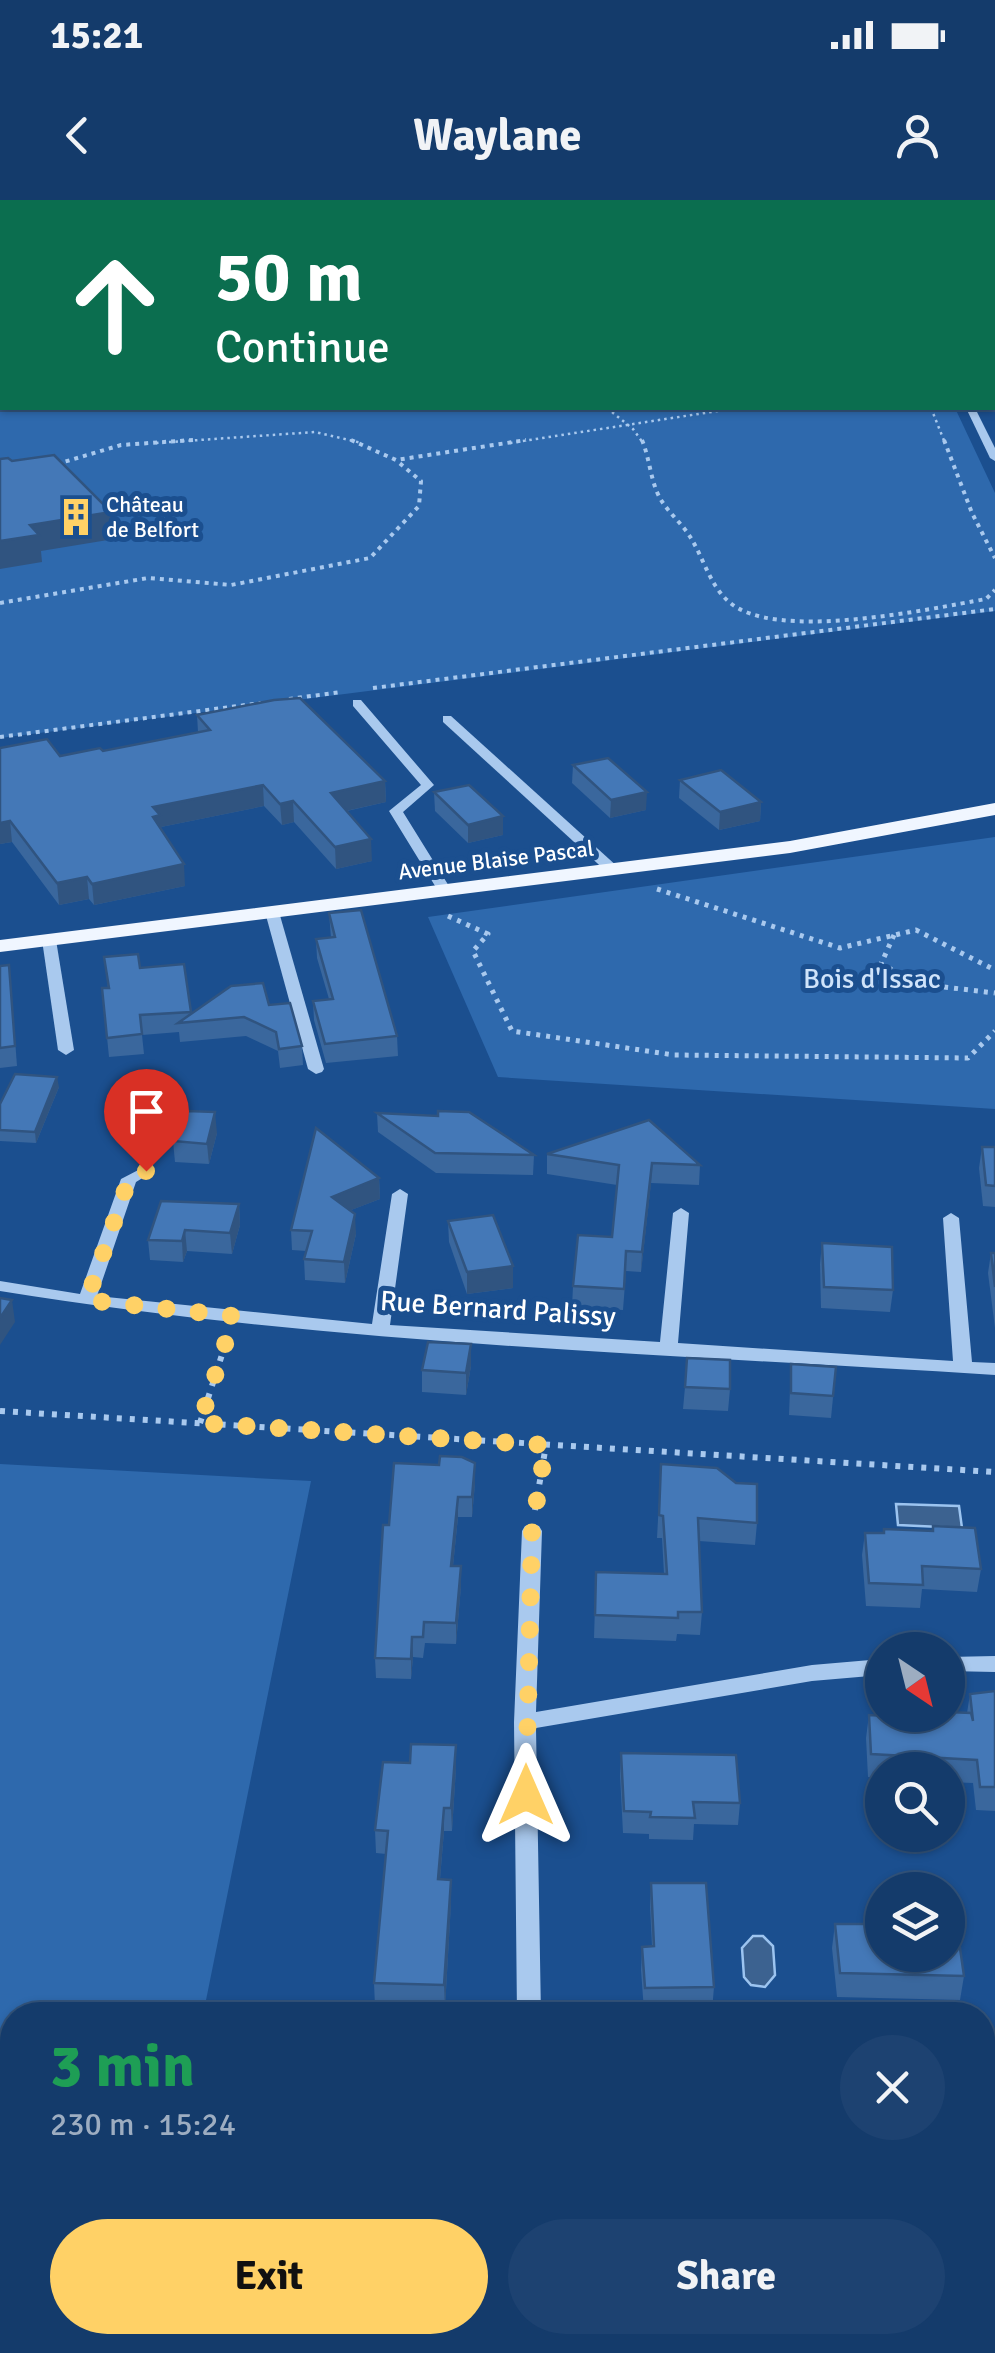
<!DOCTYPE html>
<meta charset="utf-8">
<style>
:root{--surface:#143b6b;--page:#1d4271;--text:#f1f3f6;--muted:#9dadc1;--line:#33557e;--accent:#ffd166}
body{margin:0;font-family:Signika,sans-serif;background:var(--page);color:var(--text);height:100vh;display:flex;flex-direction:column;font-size:38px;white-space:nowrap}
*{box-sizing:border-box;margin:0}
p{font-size:32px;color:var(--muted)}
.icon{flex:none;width:55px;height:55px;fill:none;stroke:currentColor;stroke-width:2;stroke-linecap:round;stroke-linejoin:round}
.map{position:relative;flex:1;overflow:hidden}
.side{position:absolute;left:0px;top:1802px;width:995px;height:352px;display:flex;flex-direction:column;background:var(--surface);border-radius:40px 40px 0 0;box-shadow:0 2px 8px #0004,0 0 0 2px var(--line)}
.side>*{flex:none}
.top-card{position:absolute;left:0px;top:0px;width:995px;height:210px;box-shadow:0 2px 8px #0004,0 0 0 2px var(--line);background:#0b6e4f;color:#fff;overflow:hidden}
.needle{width:65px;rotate:145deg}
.buttons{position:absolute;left:865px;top:1432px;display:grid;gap:20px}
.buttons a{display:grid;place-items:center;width:100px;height:100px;border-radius:50%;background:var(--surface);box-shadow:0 2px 8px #0004,0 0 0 2px var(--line);font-size:50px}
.pin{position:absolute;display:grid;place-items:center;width:85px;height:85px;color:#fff;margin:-102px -42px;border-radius:50% 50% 50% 0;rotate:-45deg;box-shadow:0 0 10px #0007}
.pin .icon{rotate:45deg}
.me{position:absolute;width:110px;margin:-55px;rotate:0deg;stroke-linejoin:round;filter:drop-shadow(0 0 8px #0008)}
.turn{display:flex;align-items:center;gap:35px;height:210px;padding:0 50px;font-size:45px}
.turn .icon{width:130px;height:130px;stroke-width:2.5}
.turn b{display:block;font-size:70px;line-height:85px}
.round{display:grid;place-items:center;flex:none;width:105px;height:105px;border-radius:52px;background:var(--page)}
.headline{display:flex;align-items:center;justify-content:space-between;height:170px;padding:0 50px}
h1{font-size:60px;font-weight:700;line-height:75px;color:#1e9e55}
.primary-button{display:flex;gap:20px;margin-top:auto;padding:20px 50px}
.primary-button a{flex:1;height:115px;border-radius:60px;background:var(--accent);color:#111;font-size:40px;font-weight:700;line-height:115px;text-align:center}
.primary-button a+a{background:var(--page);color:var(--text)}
.status{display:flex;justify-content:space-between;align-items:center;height:70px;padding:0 50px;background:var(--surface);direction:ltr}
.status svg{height:28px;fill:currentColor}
header{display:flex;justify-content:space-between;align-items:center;height:130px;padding:0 50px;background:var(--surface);font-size:45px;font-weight:700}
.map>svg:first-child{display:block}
.green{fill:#2e69ad}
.water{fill:#3c6290;stroke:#9cc4f0;stroke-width:2.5}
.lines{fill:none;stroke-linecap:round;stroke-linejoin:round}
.path-far3{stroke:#a9c9ee;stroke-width:2.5;stroke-dasharray:2.5 4;stroke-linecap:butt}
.path-far2{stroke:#a9c9ee;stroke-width:4;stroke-dasharray:4 5;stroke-linecap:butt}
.path-far1{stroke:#a9c9ee;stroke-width:5;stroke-dasharray:4 6;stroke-linecap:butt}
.path{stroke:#a9c9ee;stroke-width:6;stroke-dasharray:5 8;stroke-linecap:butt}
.minor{fill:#a9c9ee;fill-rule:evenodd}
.major{fill:#f0f6ff;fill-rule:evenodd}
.wall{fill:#3a679d}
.shaded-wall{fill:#305480}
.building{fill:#4478b7;stroke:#305480;stroke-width:2.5}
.route{stroke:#ffd166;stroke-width:18;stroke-dasharray:0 32.4}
.labels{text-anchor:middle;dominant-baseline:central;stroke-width:10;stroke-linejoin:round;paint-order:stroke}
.far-poi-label{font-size:22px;fill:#fff;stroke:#1b4f8f;text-anchor:start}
.far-street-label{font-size:22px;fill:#fff;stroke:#1b4f8f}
.park-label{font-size:28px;fill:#cfe3fa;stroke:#1b4f8f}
.street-label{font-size:28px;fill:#fff;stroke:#1b4f8f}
</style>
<div class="status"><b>15:21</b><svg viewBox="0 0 49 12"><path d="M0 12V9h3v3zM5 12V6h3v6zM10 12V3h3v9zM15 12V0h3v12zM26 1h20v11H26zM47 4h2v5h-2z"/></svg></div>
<header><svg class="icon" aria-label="back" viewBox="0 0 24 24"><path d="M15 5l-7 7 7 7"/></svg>Waylane<svg class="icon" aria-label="person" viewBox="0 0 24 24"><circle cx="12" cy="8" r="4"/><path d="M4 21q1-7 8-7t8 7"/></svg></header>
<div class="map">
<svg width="995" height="2153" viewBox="0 0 995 2153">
<rect width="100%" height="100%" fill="#1b4f8f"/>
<g class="green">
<path d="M0,0H995L993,133L992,2H2V208H955L995,293V411L0,538Z"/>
<path d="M995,637V909L498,877L428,717Z"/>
<path d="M0,1264L311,1281L203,1815H12V2142L137,2143L135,2153H0Z"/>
</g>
<g class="water">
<path d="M896,1304L959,1306L962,1328L898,1325Z"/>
<path d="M753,1736H763L773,1746L775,1775L765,1787L751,1785L744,1777L742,1748Z"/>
</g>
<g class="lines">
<g class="path-far3">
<path d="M213,2L233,0"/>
<path d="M607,208L633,229L643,243"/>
<path d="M931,208L945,243"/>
<path d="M156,243L315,232L362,243"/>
<path d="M510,243L737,208"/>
</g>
<g class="path-far2">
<path d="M351,240L396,260L526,240"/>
<path d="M642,240C649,257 650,275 657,292C664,309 679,320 689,335C703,356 709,384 728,401C773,443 929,409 986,399L995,390"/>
<path d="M944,240L972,313L995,358"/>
<path d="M57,264L121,245L193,240"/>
<path d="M0,403L148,378L231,385L370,358L419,306L421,281L397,261"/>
<path d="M373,488L995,409"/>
<path d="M289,499L341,492"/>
<path d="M0,537L261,503"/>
</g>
<g class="path-far1">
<path d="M657,689L840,748L916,730L995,770"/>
<path d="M448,716L488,734L473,751L512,831L674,855L968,858L995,831"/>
<path d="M894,735L881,764L919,784L995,793"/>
</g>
<g class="path">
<path d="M0,1211L995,1272"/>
<path d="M200,1223L228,1136"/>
<path d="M535,1310L546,1245"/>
</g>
<g class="minor">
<rect x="992" y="148" width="3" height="6"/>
<path d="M966,208H975L995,248V261L990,258Z"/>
<path d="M353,500H361L434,585L403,612L452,691L450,694H440L389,611L421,585L353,506Z"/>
<path d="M443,516H451L619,668V674H609L443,522Z"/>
<path d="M272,708L279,712L324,869L322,872L316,874L308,869L265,712Z"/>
<path d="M49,736L56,740L74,850L66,855L58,850L42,740Z"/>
<path d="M146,966L154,971L136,982L97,1096L372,1124L392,994L400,989L408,994L390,1125L660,1142L673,1013L681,1008L689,1013L678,1143L953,1161L943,1018L951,1013L959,1018L972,1162L995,1163V1175C665,1154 326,1144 0,1091V1081L80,1094L121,979Z"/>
<path d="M532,1324L539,1326L542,1331L536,1512L812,1465L882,1459V1475L812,1481L536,1528L541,1815H517L514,1522L522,1331L525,1326Z"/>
<path d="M995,1456V1472L948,1471V1457Z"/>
<rect x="982" y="2092" width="13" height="24"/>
<path d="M516,2142H544L543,2153H515Z"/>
</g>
<path class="major" d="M995,603V615L790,653L0,752V740L790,641Z"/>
</g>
<g class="wall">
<path d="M197,515L385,581L386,602L347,611L372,661L336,669L294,622L282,625L264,606L161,627L185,686L94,705L89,699L59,705L12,642L0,644V548L60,556L103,551L198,532Z"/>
<path d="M573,565L646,610L610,618L572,583Z"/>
<path d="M680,580L761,602L760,621L719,630L679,598Z"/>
<path d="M434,592L503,616V635L468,643L435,611Z"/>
<path d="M329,713L397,836L398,856L326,863L314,820L313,801L329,799L317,758L316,739L331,738Z"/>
<path d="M104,757L140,768L184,764L192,814L269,805L302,846L303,865L280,868L278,851L246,836L180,842L179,832L142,835L144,854L109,857L102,788H108Z"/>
<path d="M0,766L11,785L17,866L0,868Z"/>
<path d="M59,887L36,943L0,941V904Z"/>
<path d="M377,913L534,955L533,975L436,973L378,932Z"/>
<path d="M217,933L209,964L175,962L173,941Z"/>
<path d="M982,947H995V1007L983,1006L979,968Z"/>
<path d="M547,954L700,965L699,985L651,983L641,1072L626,1071L623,1110L572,1107L573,1086L612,1037L617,985L547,974Z"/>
<path d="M379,978L380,999L351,1010L356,1034L345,1083L305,1080L304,1059L306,1051L292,1050L291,1030Z"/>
<path d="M239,1004L240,1025L232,1054L187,1051L183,1062L150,1060L148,1040Z"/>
<path d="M448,1021L513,1066V1088L467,1094L449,1042Z"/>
<path d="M822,1043L893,1090L890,1112L821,1108L820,1064Z"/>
<path d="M991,1053H995V1128L988,1073Z"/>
<path d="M471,1144V1166L466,1195L422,1192V1170Z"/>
<path d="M791,1164L836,1167L831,1218L789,1215Z"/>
<path d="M685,1187L730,1189L728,1211L683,1209Z"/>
<path d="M661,1264L757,1323L755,1345L699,1341L702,1412L700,1435L677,1434L676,1441L594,1438L596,1372L664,1374L662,1338H657Z"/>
<path d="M475,1283L472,1317H458L453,1366H461V1386L456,1444L425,1443L423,1458L413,1457L411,1479L376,1478L375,1458L389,1325Z"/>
<path d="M933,1326L981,1369L977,1392L922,1389L920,1408L866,1406L862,1355L865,1333H883L884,1329L932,1331Z"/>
<path d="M995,1491V1611L976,1610L973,1583L948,1582V1570H882V1578L868,1577L866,1538L869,1515L918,1518L919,1515H948L967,1513L970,1494Z"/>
<path d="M621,1553L740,1603L738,1625L694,1624L693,1640L649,1639V1634L623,1633L620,1575Z"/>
<path d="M456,1568L452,1631H444L440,1679L451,1703L445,1808L375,1806L374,1783L386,1654L376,1653L375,1630Z"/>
<path d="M651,1683L714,1787L712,1811H644L641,1770L642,1747L652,1746L650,1706Z"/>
<path d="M865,1714L964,1776L960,1800L837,1797L832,1748L835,1724H864Z"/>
<path d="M346,2142H430L429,2153H347Z"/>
</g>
<g class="shaded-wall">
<path d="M111,312L114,339L41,351L42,362L0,369V341L30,325Z"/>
<path d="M385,581L386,602L332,614L331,593Z"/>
<path d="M263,585L264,606L161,627L162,636L155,638L153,607Z"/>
<path d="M647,592L646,610L610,618L611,600Z"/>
<path d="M293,601L294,622L282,625L280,604Z"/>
<path d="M761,602L760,621L719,630L720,612Z"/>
<path d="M503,616V635L468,643V625Z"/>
<path d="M10,621L12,642L0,644V623Z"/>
<path d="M371,639L372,661L336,669L335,647Z"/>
<path d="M184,664L185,686L94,705L92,684Z"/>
<path d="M87,677L89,699L59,705L57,683Z"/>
<path d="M57,877L59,887L36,943L35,932Z"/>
<path d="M215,912L217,933L209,964L207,944Z"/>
<path d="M652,963L651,983L641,1072L642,1052Z"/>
<path d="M379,978L380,999L333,1017L332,997Z"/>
<path d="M239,1004L240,1025L232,1054L230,1033Z"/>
<path d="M355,1014L356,1034L345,1083L344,1062Z"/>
<path d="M185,1030L187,1051L183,1062L182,1041Z"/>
<path d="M513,1066V1088L467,1094V1072Z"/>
<path d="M12,1100L15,1122L0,1145V1118Z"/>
<path d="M471,1144V1166L466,1195V1173Z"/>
<path d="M475,1263V1283L472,1317V1297Z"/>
<path d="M458,1297V1317L451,1386V1366Z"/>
<path d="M461,1366V1386L456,1444V1423Z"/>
<path d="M412,1437L413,1457L411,1479V1459Z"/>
<path d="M456,1545V1568L452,1631L451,1608Z"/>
<path d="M444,1608V1631L438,1702V1679Z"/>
<path d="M451,1680V1703L445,1808L444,1785Z"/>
</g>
<g class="building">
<path d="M54,255L111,312L30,325L39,335L0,341V259L8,258L12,261Z"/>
<path d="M300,498L385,581L331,593L371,639L335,647L293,601L280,604L263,585L153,607L160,615L153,617L184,664L92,684L87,677L57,683L10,621L0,623V548L47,539L60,556L100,548L103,551L210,530L197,515L274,500Z"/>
<path d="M608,558L647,592L611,600L573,565Z"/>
<path d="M721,570L761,602L720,612L680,580Z"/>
<path d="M469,585L503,616L468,625L434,592Z"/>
<path d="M361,710L397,836L325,844L313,801L333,799L316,739L335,737L329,713Z"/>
<path d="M138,754L140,768L184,764L191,812L140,815L142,834L107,838L102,788H109L104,757Z"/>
<path d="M9,765L15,846L0,848V766Z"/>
<path d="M263,783L269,805L290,803L302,846L279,849L276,832L244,817L178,823L231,786Z"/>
<path d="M15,874L57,877L35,932L0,930V904Z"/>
<path d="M187,911L215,912L207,944L173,941Z"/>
<path d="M438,911L469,912L534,955L435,953L377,913L438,916Z"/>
<path d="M649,920L700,965L652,963L642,1052L626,1051L624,1089L573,1086L578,1035L612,1037L619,965L547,954Z"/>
<path d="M316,928L379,978L332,997L355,1014L344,1062L304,1059L312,1031L291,1030Z"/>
<path d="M982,947H995V986L986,985Z"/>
<path d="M161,1001L239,1004L230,1033L185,1030L182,1041L148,1040Z"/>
<path d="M493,1015L513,1066L467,1072L448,1021Z"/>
<path d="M822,1043L892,1047L893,1090L824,1087Z"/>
<path d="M991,1053H995V1087Z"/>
<path d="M0,1098L12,1100L0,1118Z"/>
<path d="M428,1142L471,1144L466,1173L422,1170Z"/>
<path d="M687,1158L730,1160V1189L685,1187Z"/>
<path d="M791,1164L836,1167L833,1196L791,1193Z"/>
<path d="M440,1256L462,1257L475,1263L472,1297H458L451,1366H461L456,1423L424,1422L423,1437H412L411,1459L375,1458L383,1325H389L394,1263L439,1265Z"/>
<path d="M661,1264L717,1268L736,1283L757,1284V1323L698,1318L702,1412H678V1418L595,1415L596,1372L667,1374L663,1316L659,1315Z"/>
<path d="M933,1326L975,1328L981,1369L922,1366L923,1385L869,1383L865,1333H884V1329L933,1331Z"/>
<path d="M995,1491V1587H980L977,1560L871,1554L869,1515L920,1518V1515H948V1512L971,1513L973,1521L970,1494Z"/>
<path d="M411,1544L456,1545L451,1608H444L438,1679L451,1680L444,1785L374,1783L388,1631L375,1630L383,1562L410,1563Z"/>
<path d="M621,1553L736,1555L740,1603L693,1602L695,1618L650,1617L651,1612L624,1611Z"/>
<path d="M651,1683H706L714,1787L645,1788L642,1747L654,1746Z"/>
<path d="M865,1714H882V1755H948V1727H957L964,1776L840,1773L835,1724H866Z"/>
</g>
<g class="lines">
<path class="route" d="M146,971L129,979L87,1100L234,1116L200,1223L546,1245L532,1330L526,1595"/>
</g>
<defs>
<g id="building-bare" transform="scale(3)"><path d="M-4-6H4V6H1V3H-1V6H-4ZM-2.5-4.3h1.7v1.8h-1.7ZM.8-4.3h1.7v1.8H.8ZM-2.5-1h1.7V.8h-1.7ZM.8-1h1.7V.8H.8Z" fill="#ffd166" stroke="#1b4f8f" stroke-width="2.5" paint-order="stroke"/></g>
</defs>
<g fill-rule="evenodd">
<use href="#building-bare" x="76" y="317"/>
</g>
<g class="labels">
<g class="far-poi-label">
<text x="106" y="304">Château<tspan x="106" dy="25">de Belfort</tspan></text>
</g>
<g class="far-street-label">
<text transform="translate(496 660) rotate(-7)">Avenue Blaise Pascal</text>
</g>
<g class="park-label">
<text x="872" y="779">Bois d'Issac</text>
</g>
<g class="street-label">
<text transform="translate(498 1109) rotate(4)">Rue Bernard Palissy</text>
</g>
</g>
</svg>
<div class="buttons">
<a><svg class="needle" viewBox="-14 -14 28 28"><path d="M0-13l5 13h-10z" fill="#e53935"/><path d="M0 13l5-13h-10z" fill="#9dadc1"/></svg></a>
<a><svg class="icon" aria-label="search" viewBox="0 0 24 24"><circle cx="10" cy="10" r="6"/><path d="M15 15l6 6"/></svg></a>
<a><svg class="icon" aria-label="layers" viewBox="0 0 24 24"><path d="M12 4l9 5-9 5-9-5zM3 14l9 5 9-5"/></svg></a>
</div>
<div class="pin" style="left:146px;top:971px;background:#d93025"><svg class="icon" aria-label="arrive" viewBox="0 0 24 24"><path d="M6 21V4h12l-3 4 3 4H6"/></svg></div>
<svg class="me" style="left:526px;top:1595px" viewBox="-20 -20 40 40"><path d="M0-17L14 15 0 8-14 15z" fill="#ffd166" stroke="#fff" stroke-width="4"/></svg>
<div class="top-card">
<div class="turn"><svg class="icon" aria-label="ahead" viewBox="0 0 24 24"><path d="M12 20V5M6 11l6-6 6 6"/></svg><div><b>50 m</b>Continue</div></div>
</div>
<section class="side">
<div class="headline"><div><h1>3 min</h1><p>230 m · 15:24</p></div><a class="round"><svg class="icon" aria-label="close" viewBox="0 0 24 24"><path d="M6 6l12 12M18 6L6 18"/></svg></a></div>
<div class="primary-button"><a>Exit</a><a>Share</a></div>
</section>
</div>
